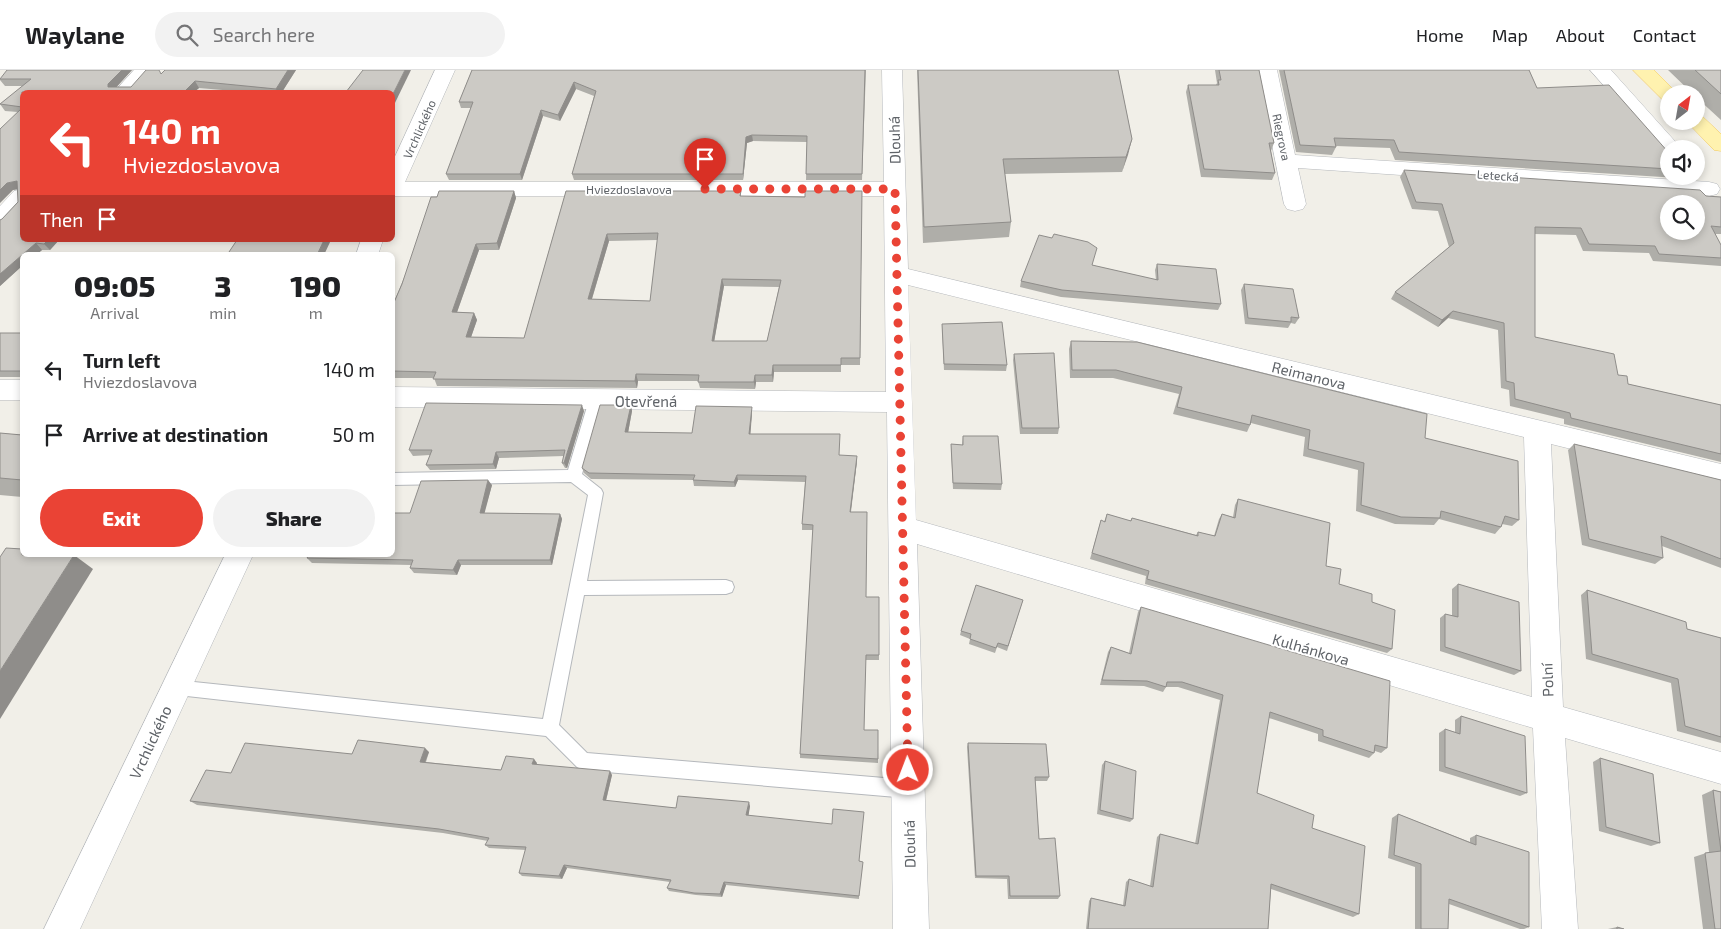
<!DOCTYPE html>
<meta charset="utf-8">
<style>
:root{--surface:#fff;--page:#f2f2f2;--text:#202124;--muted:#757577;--line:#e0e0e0;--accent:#ea4335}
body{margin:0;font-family:"Exo 2",sans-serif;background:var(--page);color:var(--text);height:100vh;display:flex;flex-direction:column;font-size:19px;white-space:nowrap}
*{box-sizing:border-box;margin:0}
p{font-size:16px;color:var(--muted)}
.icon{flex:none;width:28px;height:28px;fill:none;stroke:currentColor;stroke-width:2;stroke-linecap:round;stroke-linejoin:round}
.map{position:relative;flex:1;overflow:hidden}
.side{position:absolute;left:20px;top:182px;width:375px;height:305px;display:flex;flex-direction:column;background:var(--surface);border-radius:8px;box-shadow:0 2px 8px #0003}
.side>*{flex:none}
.hud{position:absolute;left:20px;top:20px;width:375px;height:152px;border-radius:8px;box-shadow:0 2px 8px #0003;background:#ea4335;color:#fff;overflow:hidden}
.needle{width:32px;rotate:31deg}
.tools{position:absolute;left:1660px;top:15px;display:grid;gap:10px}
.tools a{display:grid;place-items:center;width:45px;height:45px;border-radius:50%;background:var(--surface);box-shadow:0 2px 8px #0003;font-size:25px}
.pin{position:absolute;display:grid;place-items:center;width:42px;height:42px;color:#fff;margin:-51px -21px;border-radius:50% 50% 50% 0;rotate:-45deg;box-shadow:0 0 5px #0007}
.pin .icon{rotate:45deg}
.me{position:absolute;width:55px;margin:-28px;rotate:359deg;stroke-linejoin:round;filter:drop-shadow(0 0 4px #0008)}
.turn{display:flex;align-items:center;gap:18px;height:105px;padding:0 20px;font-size:22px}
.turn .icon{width:65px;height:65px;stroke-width:2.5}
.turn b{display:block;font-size:35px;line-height:42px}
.then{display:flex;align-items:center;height:48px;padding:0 20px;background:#0003;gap:10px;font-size:19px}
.eta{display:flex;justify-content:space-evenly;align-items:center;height:85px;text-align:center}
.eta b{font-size:30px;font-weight:800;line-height:35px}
.button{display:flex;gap:10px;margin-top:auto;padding:10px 20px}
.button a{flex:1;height:58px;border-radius:30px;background:var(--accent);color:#fff;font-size:20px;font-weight:800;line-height:58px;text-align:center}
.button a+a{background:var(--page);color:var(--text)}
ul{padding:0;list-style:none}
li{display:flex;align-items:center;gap:15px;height:65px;padding:0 20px}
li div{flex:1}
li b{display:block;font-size:19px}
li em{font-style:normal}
header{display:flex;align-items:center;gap:30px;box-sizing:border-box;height:70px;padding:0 25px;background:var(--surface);border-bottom:1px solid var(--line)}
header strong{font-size:24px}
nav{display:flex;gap:28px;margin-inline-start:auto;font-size:18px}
.search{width:350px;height:45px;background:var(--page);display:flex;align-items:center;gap:12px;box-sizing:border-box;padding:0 18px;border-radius:28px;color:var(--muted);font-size:19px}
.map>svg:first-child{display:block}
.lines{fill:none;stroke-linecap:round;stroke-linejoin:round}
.service-casing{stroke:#b5b8bc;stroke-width:2}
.minor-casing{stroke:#b5b8bc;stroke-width:1}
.primary-casing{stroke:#f2c960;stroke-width:1}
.service{fill:#fff;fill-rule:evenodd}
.minor{fill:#fff;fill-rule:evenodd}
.primary{fill:#fff2af;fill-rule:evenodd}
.wall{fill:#afaea9;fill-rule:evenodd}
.shaded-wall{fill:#8f8d8a}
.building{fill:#cccac5;stroke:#8f8d8a;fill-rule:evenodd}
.route{stroke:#ea4335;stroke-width:9;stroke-dasharray:0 16.2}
.labels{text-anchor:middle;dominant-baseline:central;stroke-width:4;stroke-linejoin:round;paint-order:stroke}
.far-street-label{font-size:12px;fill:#5f6368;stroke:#fff}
.street-label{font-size:15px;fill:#5f6368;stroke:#fff}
</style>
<header>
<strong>Waylane</strong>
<div class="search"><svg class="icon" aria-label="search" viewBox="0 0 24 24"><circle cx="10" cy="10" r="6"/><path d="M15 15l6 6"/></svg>Search here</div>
<nav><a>Home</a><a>Map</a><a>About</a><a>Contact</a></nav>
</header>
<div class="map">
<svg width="1721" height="859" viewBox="0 0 1721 859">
<rect width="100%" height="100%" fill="#f1efe8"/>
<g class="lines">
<g class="service-casing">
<path id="service" d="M596,325L601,326L603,330L582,404L601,419L603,423L587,511L726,510L732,512L734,517L732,522L726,524L584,525L559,655L587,683L908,710L914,713L917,719L914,725L908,728L583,700L577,697L546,666L169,624L167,618L169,612L175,610L543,649L588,425L571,412L392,415V403L568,400L589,330L591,326Z"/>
</g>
<g class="minor-casing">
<g id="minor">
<path d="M134,0H155L134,22H114Z"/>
<path d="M435,0H455L405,112H884L882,0H902L908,199L1721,394V416L1551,374L1563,637L1721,682V714L1565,668L1578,859H1542L1533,658L917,474L929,859H893L887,342L392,337V317L886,322L884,126H392V93ZM908,215L1524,367L1532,627L916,450Z"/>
<path d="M1257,0H1277L1295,85L1709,112L1717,114L1720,119L1717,124L1709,126L1298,98L1306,134L1303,139L1295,141L1287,139L1284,134Z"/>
<path d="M1590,0H1611L1682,79H1669V85L1665,84Z"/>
<path d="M22,119V139L8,154L0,156V136L14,121Z"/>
<path d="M361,170H383L378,185H356Z"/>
<rect x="0" y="310" width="22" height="20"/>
<path d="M225,485H253L80,859H44Z"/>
</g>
</g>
<g class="primary-casing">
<g id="primary">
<path d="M1633,0H1654L1678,24H1669V31L1662,29Z"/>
<path d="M1696,45L1703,47L1721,64V81L1714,80L1686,51H1696Z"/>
</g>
</g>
<use href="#service" class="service"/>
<use href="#minor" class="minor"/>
<use href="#primary" class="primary"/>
</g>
<g class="wall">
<path d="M132,0L116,17H131L161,4L296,0L282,22H246L199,18L194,22H22V170H59L50,180H42L36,185H22V196L0,216V150L2,149L18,132V119L13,120L18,42L5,41L0,34L23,16H5L0,10V9Z"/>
<path d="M472,0H866L862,110H806L807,72L753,71L747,73L743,110H574L572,104L594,26L576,19L560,51L543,46L522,110H449L446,104L471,38H461L459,32Z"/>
<path d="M917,0H1118L1132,69L1122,102L1005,104L1011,152L1009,167L923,173Z"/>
<path d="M1215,0H1259L1274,73L1271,81L1275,103L1272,110L1201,107L1186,22L1188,15H1216L1217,13Z"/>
<path d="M1279,0H1529L1537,18L1669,83V106H1680L1678,108L1395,90L1390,78L1336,76V77L1332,85L1296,82Z"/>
<path d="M1668,0H1721V50L1696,27V24H1693Z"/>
<path d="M1404,100L1721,127V164H1715L1721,175V196L1653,191L1649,183L1583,181L1576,165L1535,164V267L1618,305L1628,314L1721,335V392L1564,354V349L1510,336L1509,320L1501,318L1498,260L1448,248L1438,257L1391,229L1395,222L1449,177L1438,141L1412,139L1400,107Z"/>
<path d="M514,121L516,128L499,180H479L457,242L474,243L477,250L471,267L524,268L566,121H741V126L805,127L862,121L860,295H841V302H774L773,312H756L755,319L700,318L698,311H638L637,318L437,316L434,308H392V237L437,127ZM658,170L650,231L592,229L609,171ZM724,216L779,217L767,271H714Z"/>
<path d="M1157,194L1221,234L1218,240L1061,227L1020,217L1021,211L1092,195L1156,210L1155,200Z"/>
<path d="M1244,214L1299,248L1295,254L1291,253L1288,258L1245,254L1241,220Z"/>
<path d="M942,254L1007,295L1006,301L944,300L942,260Z"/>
<rect x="0" y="263" width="22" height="44"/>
<path d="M1071,271L1425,368L1519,450L1512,456L1502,454L1501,457L1495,464L1439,449L1434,455L1395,454L1356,441L1358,400L1303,386L1305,367L1251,353L1247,362L1173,344L1179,324L1113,308H1070L1069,279Z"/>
<path d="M1014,284L1059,358L1058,364H1020L1013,290Z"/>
<path d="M631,335L632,341L628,363H692L752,343L750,364L839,385L857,391L851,442L866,527H879V590H865L864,660H878V693L800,688V684L813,460H802V454L805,412L738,410L735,417L694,416L693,410L591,409L584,403L582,398Z"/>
<path d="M584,341L567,398H565L562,393L564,386L499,388L496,399L430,400L426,395L430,385L413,386L409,380Z"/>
<path d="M0,363L22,365V427L0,425Z"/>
<path d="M963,366L1002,414L1001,420L953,419L951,380V374L962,375Z"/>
<path d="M1574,374L1721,410V498L1662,476L1663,488L1655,494L1582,475L1568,380Z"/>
<path d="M492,415L484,443L560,444L562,449L552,495H461L457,505L414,503L410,498L411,495L312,493L307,488L410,443Z"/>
<path d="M1238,429L1326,496L1339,514L1372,532L1392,579L1387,583L1145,514L1146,506L1090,489L1101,450L1104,452L1107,444L1130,451L1132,448L1196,465L1198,462L1214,466L1219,449L1222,444L1233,447L1235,435Z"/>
<path d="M1458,514L1521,601L1514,605L1440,581V548L1445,544L1452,546V519Z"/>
<path d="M1587,520L1687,559L1721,568V673L1677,661L1671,613L1586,589L1581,525Z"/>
<path d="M1023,530L1007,581L997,577L995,583L969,574L970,569L960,565L961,561Z"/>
<path d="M1141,537L1387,678L1381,683L1375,681L1374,683L1369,688L1318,671V664L1269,648L1257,723L1312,758L1359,844L1353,847L1271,819L1268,859H1086L1089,831L1091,828L1123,835L1126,812L1129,809L1150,816L1157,767L1160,764L1195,774L1220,630L1178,617H1166L1163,622L1144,616L1100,615L1108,582L1111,577L1129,583L1138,542Z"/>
<path d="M1461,646L1527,723L1520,726L1439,701V663L1445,659L1455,662V650Z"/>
<path d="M968,673L1049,707L1047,711H1035L1039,769L1060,826L1058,829H1008L1007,809L975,808L967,677Z"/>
<path d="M429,682L426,692L501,700L537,693L536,695L612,705L606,731L676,738L750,736L748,745L860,791L859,829L726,815L722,827L696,825L669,821L667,818L670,812L567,798L562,809L522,806L519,803L526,780L489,778L485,775L488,771L443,763L197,735L190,731L231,703L352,684Z"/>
<path d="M1600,688L1660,773L1651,776L1599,761L1593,692Z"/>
<path d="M1105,691L1133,749L1130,752L1097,744L1102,695Z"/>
<path d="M1713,720L1721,722V859H1703L1694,787L1709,782L1702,725Z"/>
<path d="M1398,744L1470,772V768L1476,765L1529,857L1524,859H1520L1449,834L1448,859H1415V797L1388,788L1392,748Z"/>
<path d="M1617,857L1624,859H1608Z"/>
</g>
<g class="shaded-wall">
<path d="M122,0H132L113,21L108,17V14Z"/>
<path d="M288,0H296L282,22H277L276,19Z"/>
<path d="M405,0H411L392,39V26Z"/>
<path d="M195,11L199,18L194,22H184Z"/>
<path d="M574,12L576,19L560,51L558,45Z"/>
<path d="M541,40L543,46L522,110L520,104Z"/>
<path d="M752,65L753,71L747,73L743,110V104L746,67Z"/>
<path d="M1132,69L1128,85L1122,102L1126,87Z"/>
<path d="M17,111L22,118L13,120L0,133V120L7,113Z"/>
<path d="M514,121L516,128L499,180L497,173Z"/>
<path d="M607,164L609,171L590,235L588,229Z"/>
<path d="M48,170H59L50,180L44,174Z"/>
<path d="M324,170H331L324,185H317Z"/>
<path d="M36,173L42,180L36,185H22V196L0,216V204Z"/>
<path d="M476,174L479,180L455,248L452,242Z"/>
<path d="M722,209L724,216L713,278L712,271Z"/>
<path d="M1453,241L1448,248L1438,257L1442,250Z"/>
<path d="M474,243L477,250L469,273L466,267Z"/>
<path d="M773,295L774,302L773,312L772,305Z"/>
<path d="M636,304L638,311L637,318L635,311Z"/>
<path d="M755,305L756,312L755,319L754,312Z"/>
<path d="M582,335L584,341L567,398L564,393Z"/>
<path d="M631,335L632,341L627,368L625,362Z"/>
<path d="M752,337V343L750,370L749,364Z"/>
<path d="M496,382L499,388L496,399L493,394Z"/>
<path d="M857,386V391L850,447V442Z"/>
<path d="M737,405L738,410L735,417L734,412Z"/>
<path d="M488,410L492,415L483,449L480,443Z"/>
<path d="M560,444L562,449L552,495L550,490Z"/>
<path d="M74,485L93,499L0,649V601Z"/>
<path d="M458,490L461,495L457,505L453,500Z"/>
<path d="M425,678L429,682L424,695L420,692Z"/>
<path d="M534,689L537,693L535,698L532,694Z"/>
<path d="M610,701L612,705L605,734L603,730Z"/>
<path d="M749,732L750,736L748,749L746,745Z"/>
<path d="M564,795L567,798L562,809L559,806Z"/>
<path d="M724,812L726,815L722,827L720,824Z"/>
</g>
<g class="building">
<path d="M7,0H122L108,14V17H131L146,0H159L161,4L165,0H288L276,19L195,11L184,22H22V37L0,34L31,9H0Z"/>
<path d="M363,0H405L392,26V22H346Z"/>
<path d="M472,0H865L862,104H806L807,66L752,65L746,67L743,104H572L596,21L574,12L558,45L541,40L520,104H446L473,32H459Z"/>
<path d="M918,0H1118L1132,69L1126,87L1003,89L1011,152L924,157Z"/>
<path d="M1219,0H1259L1274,73H1269L1275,103L1204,99L1188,15H1219L1218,10H1221Z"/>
<path d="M1284,0H1529L1537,18L1609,15L1669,83V99L1399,82L1394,70L1334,68L1336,77L1300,75Z"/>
<path d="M1695,0H1721V24Z"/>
<path d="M22,38V170H48L44,174L36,173L0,204V150L2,149L18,132L17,111L7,113L0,120V59Z"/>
<path d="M1404,100L1700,120L1706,126L1721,127V157L1711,156L1721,175V188L1659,184L1655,176L1589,174L1581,158L1535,157V267L1614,284L1618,305L1627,306L1628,314L1721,335V384L1571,348L1570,343L1515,329L1514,313L1506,311L1504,253L1453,241L1442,250L1395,222L1454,173L1442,134L1416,132ZM1669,134H1696V161H1669Z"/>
<path d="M439,121H514L497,173L476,174L452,242L474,243L466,267L524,268L566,121H741L740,126L805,127V121H862L860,288H841V295H773L772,305H755L754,312H698L699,305L636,304L635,311L433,309L436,302L392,301V237L402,214L431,127H437ZM658,163L650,231L588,229L607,164ZM722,209L781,210L767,271H712Z"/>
<path d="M1054,164L1088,172L1097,178L1092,195L1158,210L1157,194L1216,199L1221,234L1062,220L1021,211L1039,165L1052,168Z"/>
<path d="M237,170H324L317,185H227Z"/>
<path d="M1244,214L1293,219L1299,248L1291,247V252L1248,248Z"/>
<path d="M1002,252L1007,295L944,294L942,254Z"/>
<rect x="0" y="263" width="22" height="38"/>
<path d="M1071,271L1137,272L1427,344L1425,368L1518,391L1519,450L1505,446L1501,457L1441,441L1440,448L1401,447L1361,435L1364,393L1308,379L1310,360L1252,345L1250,355L1177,337L1182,317L1116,300H1072Z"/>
<path d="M1054,283L1059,358H1022L1014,284Z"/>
<path d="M426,333L582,335L564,393H562L565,380L496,382L493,394L426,395L432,380H409Z"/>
<path d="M600,335H631L625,362L692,363L696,336L752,337L749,364H840L839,385L857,386L850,442H867L866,527H879V585H866L864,660H878V689L800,684L813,455L802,454L806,406L737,405L734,412L693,410L695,405L589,403L582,398Z"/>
<path d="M0,363L22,365V410L0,408Z"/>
<path d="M963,366H998L1002,414L953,413L951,374L963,375Z"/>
<path d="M1574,374L1721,410V489L1661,466L1663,488L1589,469Z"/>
<path d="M488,410L480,443L560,444L550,490H458L453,500L410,498L413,490L307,488L309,485H392V443H410L421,411Z"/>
<path d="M1238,429L1330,453L1326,496L1341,499L1339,514L1372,524V532L1395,540L1392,579L1147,509L1149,501L1092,483L1101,450L1105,452L1107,444L1131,451L1132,448L1198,466V462L1215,466L1222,444L1235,448Z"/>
<path d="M6,478L22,479V485H74L0,601V487Z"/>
<path d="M1458,514L1519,532L1521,601L1445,577V544L1458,547Z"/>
<path d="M976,515L1023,530L1008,576L998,573L996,578L970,569L971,564L961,561Z"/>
<path d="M1587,520L1686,552L1687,559L1721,568V667L1685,656L1678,609L1592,584Z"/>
<path d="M1141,537L1390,611L1387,678L1375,675L1374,683L1323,666V660L1270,642L1257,723L1314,745L1312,758L1365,776L1359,844L1271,814L1268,859H1088L1091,828L1125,836L1129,809L1153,817L1160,764L1198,774L1223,625L1182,612H1167L1166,617L1147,611L1102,610L1111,577L1131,584Z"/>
<path d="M1461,646L1525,666L1527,723L1445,697V659L1460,664Z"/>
<path d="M358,670L425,678L420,692L501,700L506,686L534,689L532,694L610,701L603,730L676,738L678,726L749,732L746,745L832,754L833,739L864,742L859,791L863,792L859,826L724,812L720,824L694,823L667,818L671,810L564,795L559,806L519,803L526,777L485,775L489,768L439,759L190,731L206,700L231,703L245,673L352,684Z"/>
<path d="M968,673L1046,674L1049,707H1035L1039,769L1055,768L1060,826H1010L1009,806H976Z"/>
<path d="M1600,688L1653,704L1660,773L1606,757Z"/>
<path d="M1105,691L1136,701L1133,749L1100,740Z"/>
<path d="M1713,720L1721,722V859H1715L1705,783L1721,781Z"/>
<path d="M1398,744L1476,775V765L1529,782V857L1449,829L1448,859H1421V794L1394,785Z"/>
<path d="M1617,857L1624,859H1617Z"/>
</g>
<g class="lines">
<path class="route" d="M705,119H895L908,700"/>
</g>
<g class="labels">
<g class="far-street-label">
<text transform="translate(419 59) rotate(-66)">Vrchlického</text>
<text transform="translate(1282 67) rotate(78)">Riegrova</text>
<text transform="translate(1498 105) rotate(4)">Letecká</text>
<text x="629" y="119">Hviezdoslavova</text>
</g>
<g class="street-label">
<text transform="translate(894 70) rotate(-91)">Dlouhá</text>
<text transform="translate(1309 305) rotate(14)">Reimanova</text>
<text x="646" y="331">Otevřená</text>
<text transform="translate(1311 579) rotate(16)">Kulhánkova</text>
<text transform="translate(1547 610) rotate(-92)">Polní</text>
<text transform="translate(150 672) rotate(-65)">Vrchlického</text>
<text transform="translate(909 774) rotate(-91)">Dlouhá</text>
</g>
</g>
</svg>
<div class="tools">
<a><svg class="needle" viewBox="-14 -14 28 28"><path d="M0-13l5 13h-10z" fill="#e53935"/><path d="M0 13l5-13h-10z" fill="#757577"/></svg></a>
<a><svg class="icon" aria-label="sound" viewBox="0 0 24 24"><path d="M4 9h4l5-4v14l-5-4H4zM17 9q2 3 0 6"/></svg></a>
<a><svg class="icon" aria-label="search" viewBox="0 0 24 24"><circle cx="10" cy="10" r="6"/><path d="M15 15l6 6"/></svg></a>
</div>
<div class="pin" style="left:705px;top:119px;background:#d93025"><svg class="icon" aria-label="arrive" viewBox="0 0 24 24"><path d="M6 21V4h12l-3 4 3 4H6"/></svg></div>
<svg class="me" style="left:908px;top:700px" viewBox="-20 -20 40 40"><circle r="17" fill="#ea4335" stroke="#fff" stroke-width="3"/><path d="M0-11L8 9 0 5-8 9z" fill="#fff"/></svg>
<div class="hud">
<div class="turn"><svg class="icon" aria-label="left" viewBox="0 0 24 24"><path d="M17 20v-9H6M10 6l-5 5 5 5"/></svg><div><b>140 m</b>Hviezdoslavova</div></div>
<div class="then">Then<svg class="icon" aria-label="arrive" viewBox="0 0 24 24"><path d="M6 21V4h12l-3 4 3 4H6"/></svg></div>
</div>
<section class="side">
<div class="eta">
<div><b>09:05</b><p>Arrival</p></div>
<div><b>3</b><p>min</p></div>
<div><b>190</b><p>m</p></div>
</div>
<ul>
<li><svg class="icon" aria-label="left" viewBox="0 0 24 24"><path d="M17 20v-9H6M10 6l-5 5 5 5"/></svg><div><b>Turn left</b><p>Hviezdoslavova</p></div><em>140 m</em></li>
<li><svg class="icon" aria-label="arrive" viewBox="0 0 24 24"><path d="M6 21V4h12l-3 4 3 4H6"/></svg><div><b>Arrive at destination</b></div><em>50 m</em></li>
</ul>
<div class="button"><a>Exit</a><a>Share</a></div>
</section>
</div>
